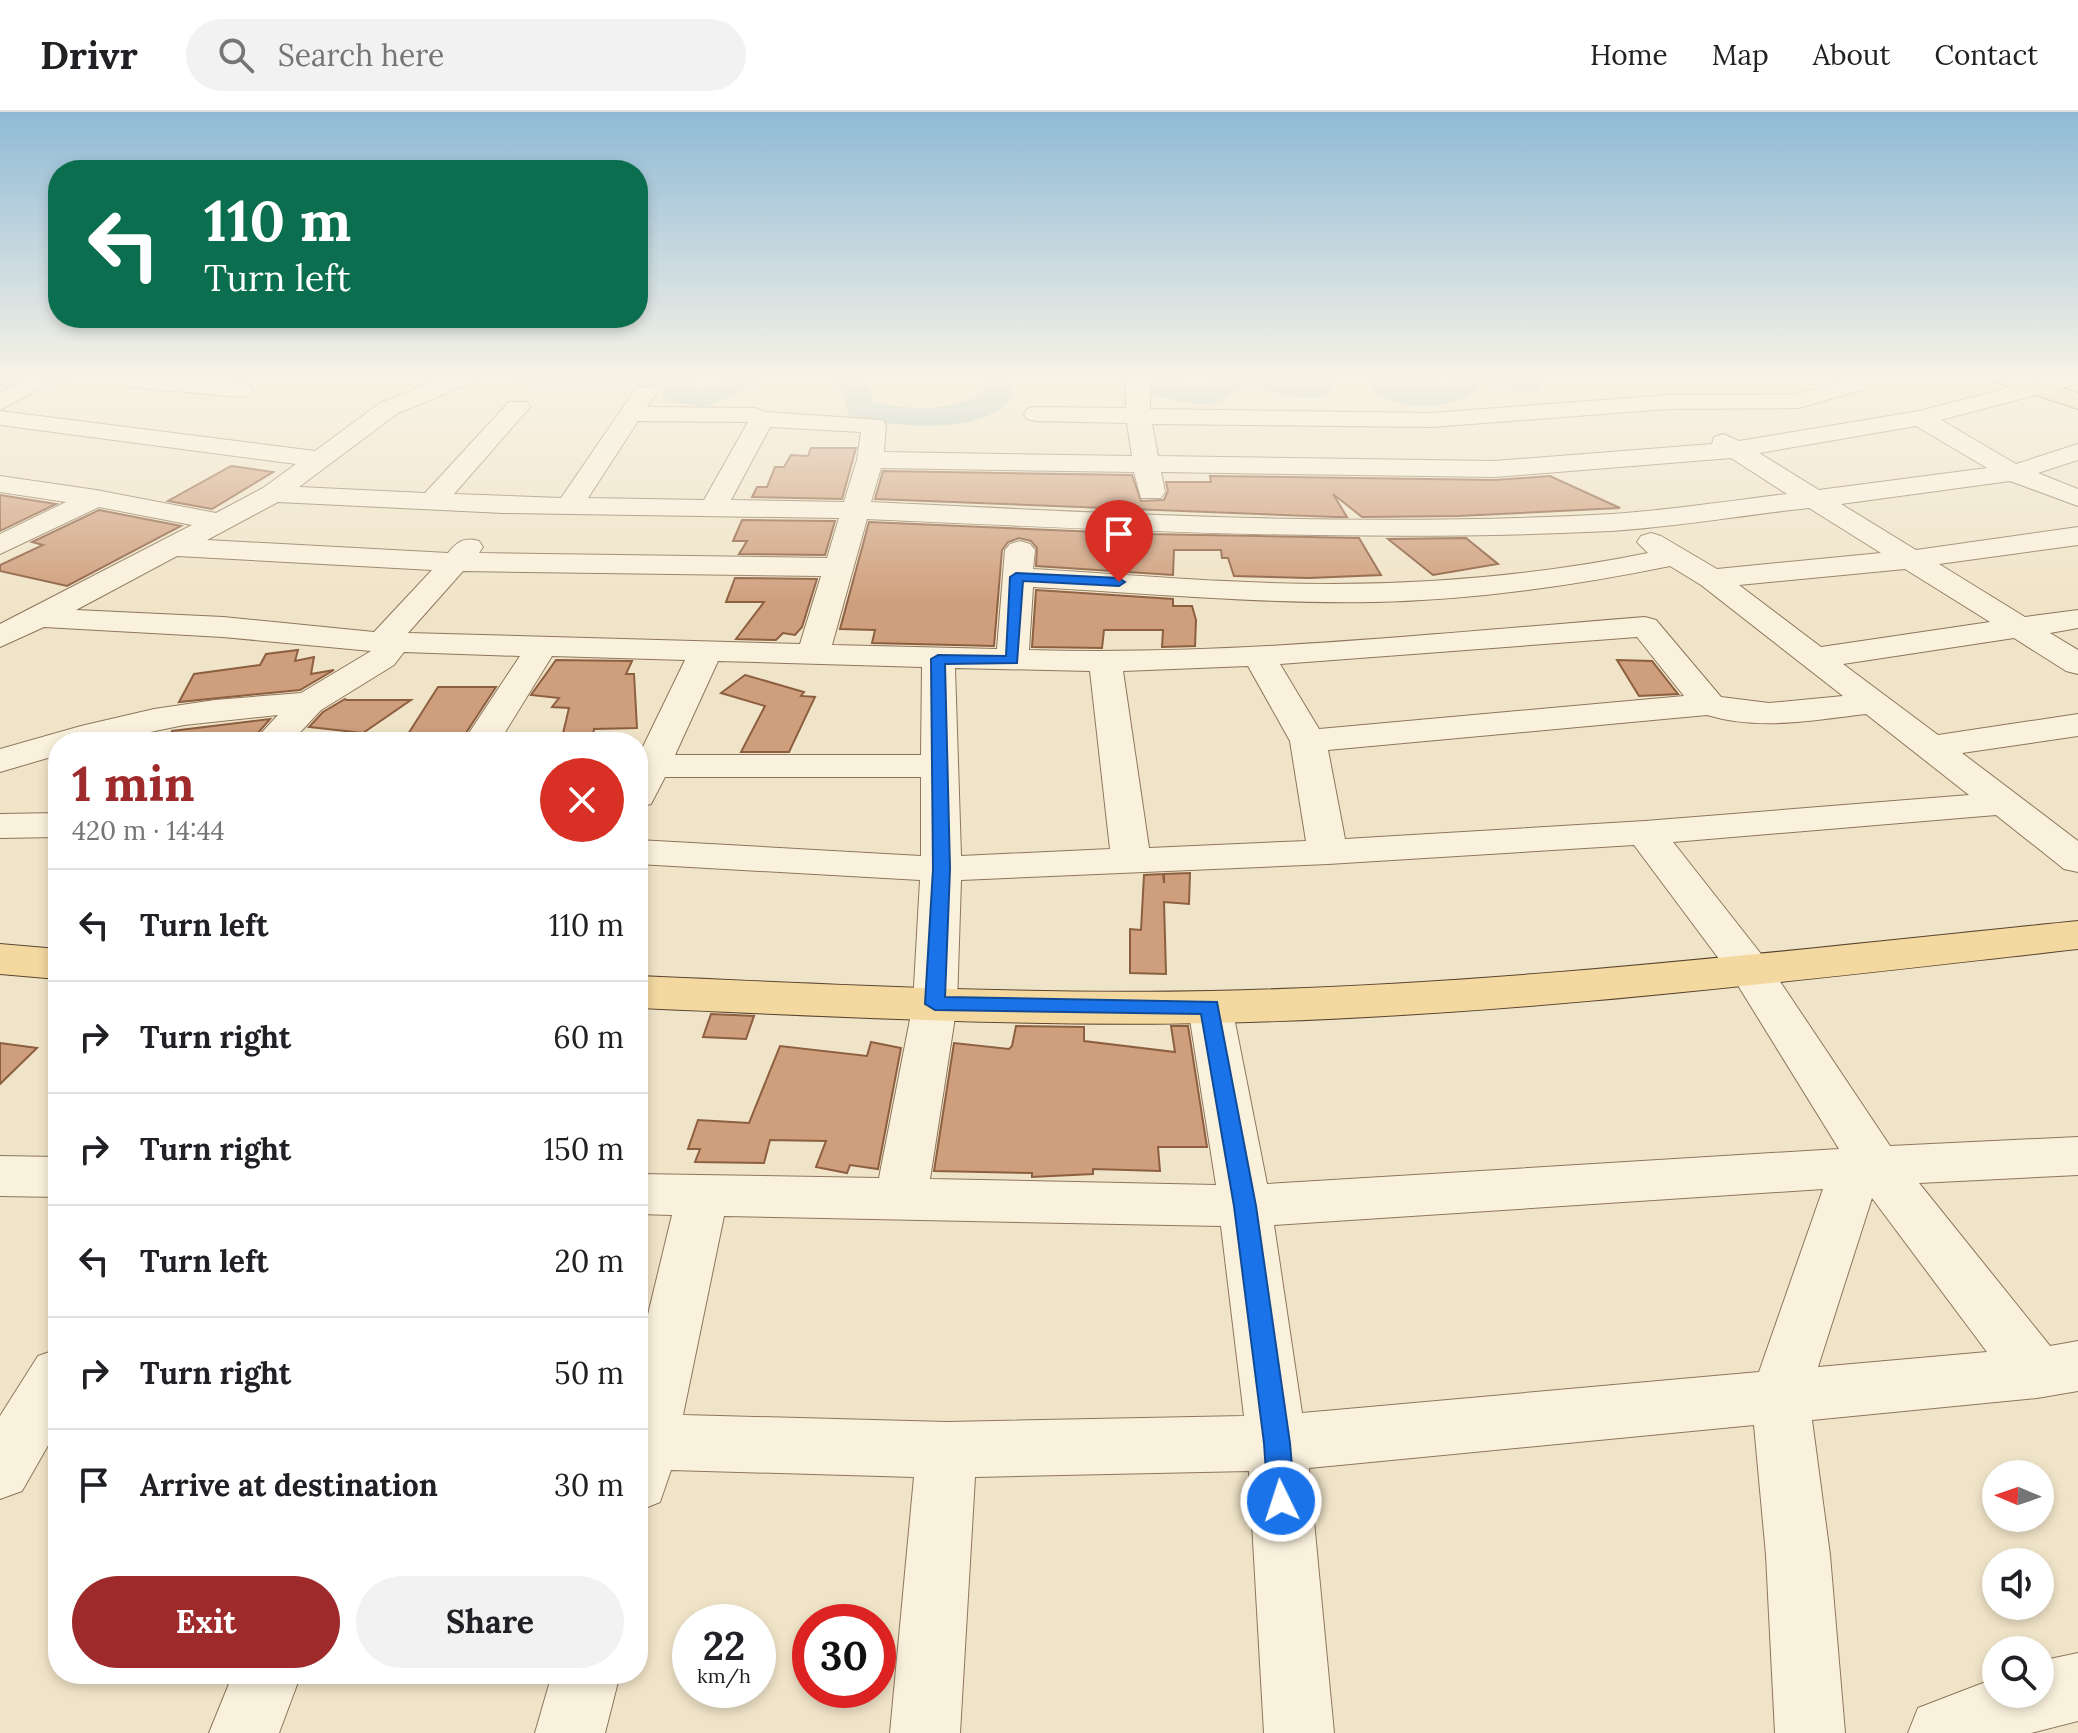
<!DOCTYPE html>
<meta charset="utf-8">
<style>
:root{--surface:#fff;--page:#f2f2f2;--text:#202124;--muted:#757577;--line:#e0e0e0;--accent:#9e2a2b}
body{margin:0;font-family:Lora,serif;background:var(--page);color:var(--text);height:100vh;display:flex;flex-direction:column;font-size:30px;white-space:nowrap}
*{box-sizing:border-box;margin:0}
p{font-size:26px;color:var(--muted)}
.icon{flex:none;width:44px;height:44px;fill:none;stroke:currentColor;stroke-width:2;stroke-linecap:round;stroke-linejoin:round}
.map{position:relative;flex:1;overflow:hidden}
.side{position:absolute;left:48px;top:620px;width:600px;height:952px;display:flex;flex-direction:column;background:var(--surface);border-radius:32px;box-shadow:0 4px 12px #0003}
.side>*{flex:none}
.guide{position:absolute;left:48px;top:48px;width:600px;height:168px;border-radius:32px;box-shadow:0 4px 12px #0003;background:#0b6e4f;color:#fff;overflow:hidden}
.needle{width:52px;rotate:272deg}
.buttons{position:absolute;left:1982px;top:1348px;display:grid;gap:16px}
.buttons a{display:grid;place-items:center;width:72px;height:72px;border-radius:50%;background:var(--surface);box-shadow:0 4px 12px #0003;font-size:40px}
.speed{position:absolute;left:672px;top:1492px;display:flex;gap:16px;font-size:40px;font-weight:700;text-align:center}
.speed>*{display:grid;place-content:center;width:104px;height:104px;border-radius:50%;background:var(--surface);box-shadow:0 4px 12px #0003;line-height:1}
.speed small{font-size:20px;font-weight:400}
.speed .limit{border:12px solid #d22;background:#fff;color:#111}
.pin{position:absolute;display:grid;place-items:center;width:68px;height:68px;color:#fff;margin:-82px -34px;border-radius:50% 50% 50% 0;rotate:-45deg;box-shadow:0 0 8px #0007}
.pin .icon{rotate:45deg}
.me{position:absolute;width:88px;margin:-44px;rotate:356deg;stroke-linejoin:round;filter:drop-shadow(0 0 6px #0008)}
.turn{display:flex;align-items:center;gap:28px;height:168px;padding:0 24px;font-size:36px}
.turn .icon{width:104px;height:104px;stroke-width:2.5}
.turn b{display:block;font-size:56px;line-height:68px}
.round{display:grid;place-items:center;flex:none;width:84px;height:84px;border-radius:42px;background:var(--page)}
.overview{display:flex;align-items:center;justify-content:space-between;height:136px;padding:0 24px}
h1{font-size:48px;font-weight:700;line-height:60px;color:var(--accent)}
.primary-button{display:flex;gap:16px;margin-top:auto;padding:16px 24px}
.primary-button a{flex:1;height:92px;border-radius:48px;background:var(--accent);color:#fff;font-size:32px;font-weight:700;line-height:92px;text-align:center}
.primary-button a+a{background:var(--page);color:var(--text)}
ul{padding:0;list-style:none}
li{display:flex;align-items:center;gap:24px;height:112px;padding:0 24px;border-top:2px solid var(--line)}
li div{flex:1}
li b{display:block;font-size:30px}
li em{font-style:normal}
header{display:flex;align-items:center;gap:48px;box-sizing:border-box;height:112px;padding:0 40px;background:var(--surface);border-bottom:2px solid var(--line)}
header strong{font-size:38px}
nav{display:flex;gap:44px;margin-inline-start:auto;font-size:28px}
.search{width:560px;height:72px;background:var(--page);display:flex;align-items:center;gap:20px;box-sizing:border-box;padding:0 28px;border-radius:44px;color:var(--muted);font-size:30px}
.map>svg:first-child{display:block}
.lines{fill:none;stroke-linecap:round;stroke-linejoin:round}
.river{fill:#a9c4bc;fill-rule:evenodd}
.building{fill:#cf9f7d;stroke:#8d5f41;stroke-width:2}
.minor-casing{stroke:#8d765c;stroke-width:2}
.major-casing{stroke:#5b4430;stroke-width:2}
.minor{fill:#faf1dc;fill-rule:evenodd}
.major{fill:#f3d9a0;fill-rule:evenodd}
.route{fill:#1a73e8;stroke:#114b97;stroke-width:2}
</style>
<header>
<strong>Drivr</strong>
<div class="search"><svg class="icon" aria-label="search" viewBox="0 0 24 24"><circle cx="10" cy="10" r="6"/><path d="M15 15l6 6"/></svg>Search here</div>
<nav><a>Home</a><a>Map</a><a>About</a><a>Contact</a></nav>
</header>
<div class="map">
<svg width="2078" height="1621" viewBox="0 0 2078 1621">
<rect width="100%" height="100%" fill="#f0e4c8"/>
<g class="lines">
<g class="river">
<path d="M0,264H73L69,270L33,279L0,275Z"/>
<path d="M511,264H693L697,270L695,276L702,277L730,264H768L764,270L706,295L667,289L662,283L666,274H664L525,273L515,270Z"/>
<path d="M829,264H859L871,278L873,291C909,297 951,301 983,281L982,264H1010L1013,284C985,325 891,315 849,304L842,280Z"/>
<path d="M1111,264H1155L1203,274L1221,264L1304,267L1305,264H1333V278L1328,284C1306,290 1270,282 1250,272C1238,279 1223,291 1209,292C1191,294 1120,278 1111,264Z"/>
<path d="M1378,264H1448L1444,270L1418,275L1444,274L1457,264H1543L1544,272L1540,278L1530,281L1483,271C1478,276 1474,281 1469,284C1442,299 1386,299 1368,272L1372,266Z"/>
</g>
</g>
<g class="building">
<path d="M811,336H856L842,387L752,385L757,375H767L775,355H784L791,343L808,344Z"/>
<path d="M231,354L273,360L212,397L168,389Z"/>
<path d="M883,359L1132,363L1141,389L1164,388L1168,379L1166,370H1211L1210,364L1495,368L1550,364L1620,396L1458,404L1362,405L1333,382L1347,405H1335L875,387Z"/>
<path d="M0,383L56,392L0,419Z"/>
<path d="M99,398L181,414L67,474L0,459V453L43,433L32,430Z"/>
<path d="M742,408L835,409L825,443L739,442L747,429H733Z"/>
<path d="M869,410L1145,422L1359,426L1381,463L1309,466L1234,464L1228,446H1222L1221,438H1174L1173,463L1036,454L1037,436L1031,429L1019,426L1008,430L1002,438L994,534L872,531L875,518L840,517Z"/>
<path d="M1466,426L1498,452L1433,463L1388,427Z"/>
<path d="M735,466L817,467L802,515L795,523L783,521L776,528L736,527L764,490H726Z"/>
<path d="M1036,478L1173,487V494H1192L1196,508L1195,534L1162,535L1163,518H1104L1102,536L1032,535Z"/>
<path d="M298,538L295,549L314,545L311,562L334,558L300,578L179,590L194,562L260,553L266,542Z"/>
<path d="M556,548L632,549L626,562H634L637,616L594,617L592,630H561L569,596L552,595L559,586L531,583Z"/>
<path d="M1617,548L1652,549L1678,582L1639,584Z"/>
<path d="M745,563L804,580L801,584L815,585L789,640H741L765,594L721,581Z"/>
<path d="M438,575H496L460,630H403Z"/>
<path d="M345,587L346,588H411L363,621L309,615L323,600Z"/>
<path d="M270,607L250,630H168L172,619Z"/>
<path d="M1190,761L1189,792L1164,790L1166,862L1130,861V817L1141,818L1144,763L1163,762L1164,771V762Z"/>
<path d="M711,902L754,904L746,927L703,925Z"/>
<path d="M1016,914L1084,915V929L1175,940L1171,914H1188L1207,1035H1158L1160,1059L1093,1057V1062L1032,1065V1061L934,1059L954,931L1009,937L1012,934Z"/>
<path d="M871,930L901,936L878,1057L850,1053L847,1061L816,1055L826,1029L770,1028L764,1051L695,1050L700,1037H688L698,1008L749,1011L780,934L867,944Z"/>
<path d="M0,931L37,936L0,972Z"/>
</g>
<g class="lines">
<g class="minor-casing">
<g id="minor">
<path d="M120,264H165L241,271L249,273L253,278L249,283L241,285L129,275L121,273L117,268Z"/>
<path d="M447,264H479L476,269L398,301L299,375L425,381L509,290H527L530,295L454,382L561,386L637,275H653L657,280L647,295L754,296L767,300L883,308L886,313L884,340L1132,344L1127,311L1036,309L1027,307L1024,302L1027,297L1036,295L1126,296V264H1150V297L1432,301L1668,283L1798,282L1856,265L1864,267L1868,272L1864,277L1799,296L1668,297L1432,315L1152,312L1158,344L1495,349L1712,332L1714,325L1723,322L1739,329L1919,299L2054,264H2078V272L1941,308L2016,352L2078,332V348L2038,361L2078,377V394L2010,369L1841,392L1916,438L2078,415V433L1939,452L2025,505L2078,498V516L2050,521L2078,538V562L2066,559L2014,526L1843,552L1938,623L2078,602V624L1962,641L2078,729V760L2064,757L1996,703L1673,730L1765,847L1890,1034L2078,1025V1063L1919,1071L2050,1234L2078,1229V1279L2037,1286L1812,1308L1830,1443L1845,1621H1775L1766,1443L1754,1313L1309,1356L1334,1621H1264L1249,1359L975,1365L960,1621H890L914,1365L671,1358L660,1390L638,1399V1244L672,1103L638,1102V1062L879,1066L913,892L920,768L638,752V728L921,744V665H665L651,692L638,695V645L685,548L552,544L499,630H463L520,544L404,540L394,553L321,598L291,630H253L278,603L184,613L102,630H58V643L0,660V637L81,614L154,597L215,588L301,581L371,539L223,525L44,515L0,535V512L192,413L99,395L0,442V422L66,390L0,380V364L96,378L216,401L263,376L296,352L0,313V299L315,339L380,291ZM638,309L748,310L704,388L588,386ZM1916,314L1987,356L1819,378L1759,341ZM770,315L861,320L857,348L844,390L731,388ZM1731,346L1787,382C1729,389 1671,398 1612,402C1366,416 1118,402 871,390L881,356L1134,360L1141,386H1161L1165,380L1161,360L1495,365ZM278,390L503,401L839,406L827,446L479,441L483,435L479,429C464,425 458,429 448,441L207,428ZM1809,396L1881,441L1717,457L1661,424L1651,421L1641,424L1637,430L1648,441C1544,462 1439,472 1333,472C1233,472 1133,463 1033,457L1035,438L1030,432L1020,429L1010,432L1005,438L997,537L832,533L867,407C1114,418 1363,431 1611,419C1677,415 1743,403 1809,396ZM177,444L432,458L374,520L223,505L76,498ZM1670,454L1701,473L1843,584L1769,591L1721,585L1656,508L1645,505C1440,521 1234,544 1029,538L1033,475C1146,481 1260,492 1374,490C1474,488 1572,474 1670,454ZM1905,457L1990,510L1821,535L1739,473ZM463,459L821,464L800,532L408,521ZM1637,525L1684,584L1319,617L1280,552ZM718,549L922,555L921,643H675ZM1248,554L1290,629L1306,729L1149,736L1123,559ZM955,556L1090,559L1110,737L961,744ZM1866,602L1969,683L1645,709L1345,727L1328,638L1707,603C1760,619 1812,608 1866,602ZM1634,733L1734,867L1839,1037L1267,1072L1232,895L1226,884L1210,880L1194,884L1188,895L1216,1073L930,1067L957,892L961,768L1328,752ZM1823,1077L1759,1260L1302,1301L1274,1113ZM1872,1086L1987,1240L1818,1255ZM724,1104L1221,1114L1244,1304L947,1310L683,1303Z"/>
<path d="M29,266L37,268L41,273L37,278L0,298V281Z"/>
<path d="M58,701V725L0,726V702Z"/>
<path d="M0,1044L58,1045V1085L0,1084Z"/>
<path d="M58,1237V1316L22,1379L0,1387V1304L38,1244Z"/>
<path d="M2078,1541V1609L2031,1621H1908L1918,1596L1996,1566V1582H2040V1549Z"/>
<path d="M233,1562H301L279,1621H209Z"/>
<path d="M552,1562H620L605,1621H535Z"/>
</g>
</g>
<g class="major-casing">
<g id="major">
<path d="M1990,264H2027L2078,281V297L1993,269Z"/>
<path d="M2078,809V837C1790,869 1501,905 1211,911C1020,915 829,904 638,896V864C829,872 1020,883 1211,879C1501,873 1790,838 2078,809Z"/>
<path d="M0,832L58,837V867L0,862Z"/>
</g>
</g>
<use href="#minor" class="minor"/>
<use href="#major" class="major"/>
</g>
<linearGradient id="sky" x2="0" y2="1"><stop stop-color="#8fbad6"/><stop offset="0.54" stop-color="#f8f3e6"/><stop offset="1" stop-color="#f8f3e6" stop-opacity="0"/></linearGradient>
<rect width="2078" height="491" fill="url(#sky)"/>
<path class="route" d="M1016,461L1119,466L1125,470L1119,474L1023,469L1017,551L945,552L950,757L945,885L1217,890L1256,1094L1290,1331L1295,1389L1291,1398L1281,1402L1272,1398L1268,1389L1264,1331L1234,1094L1201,902L935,898L925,892L933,757L931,547L938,543L1006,544L1010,465Z"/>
</svg>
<div class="buttons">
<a><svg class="needle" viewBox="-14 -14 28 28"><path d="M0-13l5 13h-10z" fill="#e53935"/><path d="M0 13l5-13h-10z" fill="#757577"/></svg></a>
<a><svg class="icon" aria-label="sound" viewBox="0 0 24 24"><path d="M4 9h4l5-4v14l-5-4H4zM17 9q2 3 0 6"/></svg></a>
<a><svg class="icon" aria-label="search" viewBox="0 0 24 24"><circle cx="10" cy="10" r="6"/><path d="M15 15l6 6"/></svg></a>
</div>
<div class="speed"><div>22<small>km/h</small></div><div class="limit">30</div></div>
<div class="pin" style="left:1119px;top:470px;background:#d93025"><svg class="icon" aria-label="arrive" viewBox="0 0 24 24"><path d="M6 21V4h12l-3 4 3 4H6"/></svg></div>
<svg class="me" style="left:1281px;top:1389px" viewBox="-20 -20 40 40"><circle r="17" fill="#1a73e8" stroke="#fff" stroke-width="3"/><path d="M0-11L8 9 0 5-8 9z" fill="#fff"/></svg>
<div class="guide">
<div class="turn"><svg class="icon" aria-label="left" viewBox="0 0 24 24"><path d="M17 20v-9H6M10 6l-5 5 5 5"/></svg><div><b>110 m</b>Turn left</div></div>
</div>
<section class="side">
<div class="overview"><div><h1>1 min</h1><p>420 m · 14:44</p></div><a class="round" style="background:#d93025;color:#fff"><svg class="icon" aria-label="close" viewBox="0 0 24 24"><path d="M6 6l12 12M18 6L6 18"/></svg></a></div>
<ul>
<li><svg class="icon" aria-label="left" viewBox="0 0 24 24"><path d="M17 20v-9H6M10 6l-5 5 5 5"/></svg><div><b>Turn left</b></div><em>110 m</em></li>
<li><svg class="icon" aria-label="right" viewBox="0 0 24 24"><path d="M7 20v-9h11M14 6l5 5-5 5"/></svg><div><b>Turn right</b></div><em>60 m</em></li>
<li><svg class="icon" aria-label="right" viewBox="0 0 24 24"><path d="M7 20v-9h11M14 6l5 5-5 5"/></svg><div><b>Turn right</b></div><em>150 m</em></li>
<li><svg class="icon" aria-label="left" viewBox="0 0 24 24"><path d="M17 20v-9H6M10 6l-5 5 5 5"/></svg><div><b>Turn left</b></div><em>20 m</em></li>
<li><svg class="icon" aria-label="right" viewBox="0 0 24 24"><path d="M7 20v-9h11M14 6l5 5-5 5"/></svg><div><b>Turn right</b></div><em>50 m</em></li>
<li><svg class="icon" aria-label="arrive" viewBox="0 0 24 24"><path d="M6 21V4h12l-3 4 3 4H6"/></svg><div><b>Arrive at destination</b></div><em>30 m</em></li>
</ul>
<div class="primary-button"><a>Exit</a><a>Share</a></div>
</section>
</div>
